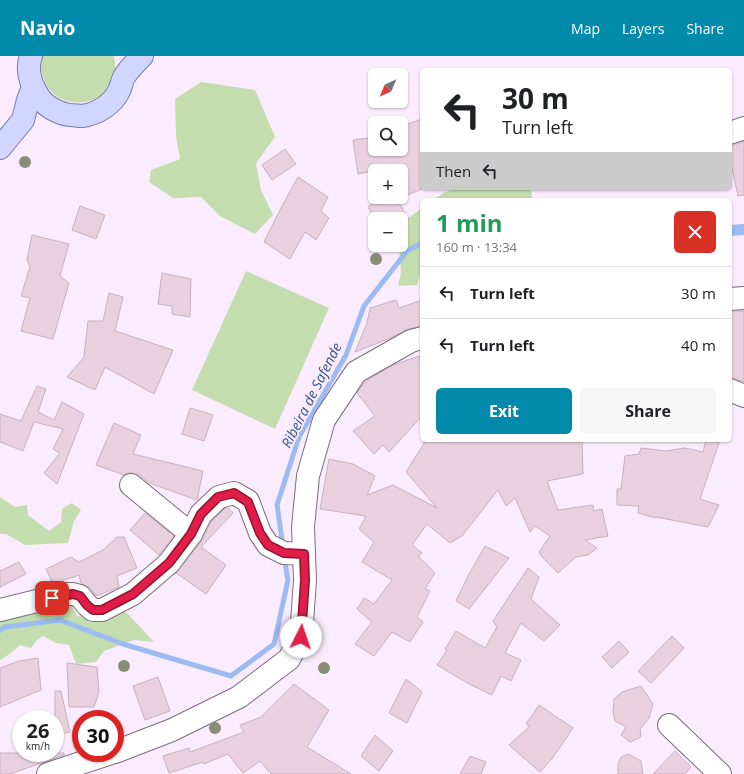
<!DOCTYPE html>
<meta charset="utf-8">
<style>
:root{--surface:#fff;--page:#f6f6f6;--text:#202124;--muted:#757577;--line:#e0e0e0;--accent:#018aaa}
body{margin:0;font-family:"Open Sans",sans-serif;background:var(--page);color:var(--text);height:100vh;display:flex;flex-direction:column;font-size:15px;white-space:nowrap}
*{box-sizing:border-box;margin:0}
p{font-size:13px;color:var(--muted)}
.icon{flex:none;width:22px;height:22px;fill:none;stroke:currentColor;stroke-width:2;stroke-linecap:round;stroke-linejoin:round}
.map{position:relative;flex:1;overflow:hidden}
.drawer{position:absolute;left:420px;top:142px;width:312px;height:244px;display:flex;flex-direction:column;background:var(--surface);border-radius:6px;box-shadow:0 1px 3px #0004}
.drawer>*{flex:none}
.hud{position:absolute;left:420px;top:12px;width:312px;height:122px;border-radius:6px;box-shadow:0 1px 3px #0004;background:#fff;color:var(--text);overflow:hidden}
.needle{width:26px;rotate:224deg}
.fabs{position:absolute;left:368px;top:12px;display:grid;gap:8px}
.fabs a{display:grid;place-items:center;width:40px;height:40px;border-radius:6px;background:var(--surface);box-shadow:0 1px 3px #0004;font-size:20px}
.speed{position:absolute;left:12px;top:654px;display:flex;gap:8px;font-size:20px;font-weight:700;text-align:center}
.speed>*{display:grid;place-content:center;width:52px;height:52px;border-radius:50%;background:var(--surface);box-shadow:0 1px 3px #0004;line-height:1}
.speed small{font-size:10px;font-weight:400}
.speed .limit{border:6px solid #d22;background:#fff;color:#111}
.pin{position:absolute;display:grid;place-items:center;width:34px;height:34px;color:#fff;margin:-17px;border-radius:8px;box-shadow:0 2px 6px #0006}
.me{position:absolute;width:44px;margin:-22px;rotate:4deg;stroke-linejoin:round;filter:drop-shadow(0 0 3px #0008)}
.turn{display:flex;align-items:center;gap:14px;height:84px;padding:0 16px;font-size:18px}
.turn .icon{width:52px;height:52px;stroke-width:2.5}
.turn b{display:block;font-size:28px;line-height:34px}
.then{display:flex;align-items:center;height:38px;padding:0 16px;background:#0003;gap:8px;font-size:15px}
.round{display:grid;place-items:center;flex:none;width:42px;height:42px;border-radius:6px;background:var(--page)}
.headline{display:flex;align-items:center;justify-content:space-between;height:68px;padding:0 16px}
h1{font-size:24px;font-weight:700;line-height:30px;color:#1e9e55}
.cta{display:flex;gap:8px;margin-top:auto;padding:8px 16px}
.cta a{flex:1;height:46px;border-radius:6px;background:var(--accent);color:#fff;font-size:16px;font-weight:700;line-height:46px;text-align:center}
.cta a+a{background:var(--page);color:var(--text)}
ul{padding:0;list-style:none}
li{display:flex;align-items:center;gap:12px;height:52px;padding:0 16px;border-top:1px solid var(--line)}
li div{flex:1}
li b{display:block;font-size:15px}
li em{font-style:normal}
header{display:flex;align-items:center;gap:24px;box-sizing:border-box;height:56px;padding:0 20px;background:var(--accent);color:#fff}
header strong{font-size:19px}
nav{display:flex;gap:22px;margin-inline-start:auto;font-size:14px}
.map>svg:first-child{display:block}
.green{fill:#c4ddae}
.water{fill:#9cbbf2}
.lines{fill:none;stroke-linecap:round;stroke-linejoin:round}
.stream{stroke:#9cbbf2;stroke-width:5}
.building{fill:#e9d0de;stroke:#c8b0be}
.minor-casing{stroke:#7c6c7f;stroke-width:24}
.major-casing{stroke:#787cac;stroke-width:24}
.minor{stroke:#fff;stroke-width:22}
.major{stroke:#d0d6ff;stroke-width:22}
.tree{fill:#868f73}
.route-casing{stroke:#92132f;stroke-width:10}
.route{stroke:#e11d48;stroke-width:7}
.labels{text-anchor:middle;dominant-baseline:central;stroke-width:3.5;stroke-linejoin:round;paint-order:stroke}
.water-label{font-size:14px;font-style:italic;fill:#315497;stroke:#faecfe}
</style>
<header>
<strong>Navio</strong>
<nav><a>Map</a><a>Layers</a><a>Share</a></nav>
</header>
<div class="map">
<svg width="744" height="718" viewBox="0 0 744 718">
<rect width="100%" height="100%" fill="#faecfe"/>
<g class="green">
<path d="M42,0H114C115,6 116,12 114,19C110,43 81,53 60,42C53,38 47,32 44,24C41,17 40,8 42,0Z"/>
<path d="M201,26L255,34L275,81L256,107L261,134L273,159L255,178L220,160L201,141L173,142L149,126L151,114L180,103L176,80L175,43Z"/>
<path d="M456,132H531L532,144H433L443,137Z"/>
<path d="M422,152V211L417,229L398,230L401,217L399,189H401V175L411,160Z"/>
<path d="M246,215L329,252L275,373L192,334Z"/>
<path d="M0,441L15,451L27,449L28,459L49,475L61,466L62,453L72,447L81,454L74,465L68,487L25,489L6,478H0Z"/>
<path d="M71,547L78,561L91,551L113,548L128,558L154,586L134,584L104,595L96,606L76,608L69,589L56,587L43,580L37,584L31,592L20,589L11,597L0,604V563Z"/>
</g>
<path class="water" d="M744,168V179L730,180V169Z"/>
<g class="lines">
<g class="stream">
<path d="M283,490L277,449L299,381L346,299L364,250L407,195L422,187"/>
<path d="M0,574L5,571L60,564L123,588L231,620L274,588L288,524L284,501"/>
</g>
</g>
<g class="building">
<path d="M422,63V133L405,140L401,124V115H387L386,112L358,118L353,84L375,81V93H401V82H405V69Z"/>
<path d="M744,85V139L738,140L730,103V91Z"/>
<path d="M285,93L296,108L272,124L262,109Z"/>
<path d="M298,121L328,141L321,155L329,162L316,184L305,176L290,203L264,186L281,152Z"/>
<path d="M381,141H395L409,163H374L368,151Z"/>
<path d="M80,150L105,159L96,183L72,174Z"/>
<path d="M32,179L69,188L60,220L69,227L53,283L21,275L30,242L21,240L30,211L27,204Z"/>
<path d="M162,217L191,223L190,261L172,258V250L158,248Z"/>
<path d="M109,237L123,241L115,275L173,294L154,338L105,311L95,334L67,321L84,301L88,265H103Z"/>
<path d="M396,244L399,252L422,244V270L408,273L388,283L355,296L367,267L370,252Z"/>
<path d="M730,255H744V326L735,323L730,322Z"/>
<path d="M422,299V360L389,396L383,389L374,398L353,375L375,360L357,337L364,327L372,321L393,309Z"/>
<path d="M37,330L46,333L38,356L54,364L62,346L84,358L57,428L44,417L60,397L53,393L63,373L34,366L23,395L0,386V358L21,365Z"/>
<path d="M190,352L213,359L204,385L182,378Z"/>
<path d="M114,367L141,379L133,398L203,415L197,444L149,427L139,419L133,417H127L124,419L96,409Z"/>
<path d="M426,384H582L583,418L547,425L558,454L593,449L594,455L602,453L608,480L585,484L597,492L588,499L576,501L558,517L542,501L539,496L550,480L535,470L530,476L515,442L506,450L498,434L462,480L450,487L427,468L412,489L422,497L418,500L435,517L425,533L430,535L417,561L423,566L410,586L392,576L374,600L355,588L372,566L357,553L364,542L374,548L392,524L362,506L374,486L359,473L366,460L320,453L329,403L353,408L375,420L367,439L393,429L437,452L406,416Z"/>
<path d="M706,384H720L700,443L719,449L708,471L656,461V462L638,457L639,450L617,449V433H621L625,400L639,398L641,392L666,395L685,392L703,396Z"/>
<path d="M225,452H228L233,457L201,491L226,509L206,538L176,517L201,486L211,466Z"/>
<path d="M145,457L174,480L159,499L130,474Z"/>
<path d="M117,481H124L137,512L117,520L119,531L96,540L90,532L81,527L79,519L53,528L46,513L71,501L79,506L103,494Z"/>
<path d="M485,490L509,502L469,553L456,545L468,520Z"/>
<path d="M19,506L26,518L0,531V515Z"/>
<path d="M528,512L539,521L531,543L560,569L544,585L521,567L505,597L521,604L511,625L501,620L492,639L469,628L437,609L447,594L445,593L456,575L485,592L497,571L493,565Z"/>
<path d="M672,580L684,592L651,627L638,615Z"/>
<path d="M619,585L629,596L612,612L602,601Z"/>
<path d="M38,602L41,634L0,651V612L19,605Z"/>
<path d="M67,607L97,611L99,636L94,651H69Z"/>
<path d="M158,621L170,655L145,664L133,630Z"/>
<path d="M406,623L422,636L407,667L389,657Z"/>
<path d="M294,628L329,654L307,691L351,718H271L260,705L243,717L228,698L204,708L203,706L169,717L163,700L189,692L190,696L244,676L240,669L261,661Z"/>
<path d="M641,630L653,648L649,662L640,673L641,681L630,686L621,679L626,671L615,665L613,656L614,643L622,636Z"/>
<path d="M55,635H61L70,676L55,679Z"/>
<path d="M539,649L573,672L552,703L540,716L509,689L530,670L526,668Z"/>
<path d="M375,679L393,695L379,715L361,700Z"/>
<path d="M675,695L691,711L685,718H653Z"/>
<path d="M0,697H64V699L10,718H0Z"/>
<path d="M628,698L641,705L643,718H618V708L621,701Z"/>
<path d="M470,700L486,706L481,718H460Z"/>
</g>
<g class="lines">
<g class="minor-casing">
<g id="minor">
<path d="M730,77L744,72"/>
<path d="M730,243L744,242"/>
<path d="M730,334L744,340"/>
<path d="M131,429L191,478L201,458L219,441L234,437L248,445L260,477L268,489L284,497L304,498"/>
<path d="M0,554L65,538H73L80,540L87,549L93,554H102L133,538L169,507L191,478"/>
<path d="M669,669L720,718"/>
<path d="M115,696L172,674L239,641L289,603L301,581L305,524L303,471L308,420L324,364L356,316L411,285L422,282"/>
<path d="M48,718L111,697"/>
</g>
</g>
<g class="major-casing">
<g id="major">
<path d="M31,0C26,14 31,29 39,41C45,50 59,58 70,59C74,59 78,60 82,60C97,58 112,49 119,35C121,31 122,25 124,21C129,13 136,6 142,0"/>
<path d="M0,92L23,64L28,44L33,31"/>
</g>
</g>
<use href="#minor" class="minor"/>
<use href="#major" class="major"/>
</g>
<g class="tree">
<circle cx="25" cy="106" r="6"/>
<circle cx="376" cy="203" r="6"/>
<circle cx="124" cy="610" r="6"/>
<circle cx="324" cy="612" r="6"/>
<circle cx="215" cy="672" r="6"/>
</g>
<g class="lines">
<g class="route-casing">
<path id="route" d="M52,542L73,538L80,540L87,549L93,554H102L133,538L169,507L191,478L201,458L218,441L234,437L248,446L260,477L268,489L284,497L304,498L305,524L301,581"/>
</g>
<use href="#route" class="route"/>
</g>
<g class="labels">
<g class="water-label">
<text transform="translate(311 339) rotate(-63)">Ribeira de Safende</text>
</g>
</g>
</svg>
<div class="fabs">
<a><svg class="needle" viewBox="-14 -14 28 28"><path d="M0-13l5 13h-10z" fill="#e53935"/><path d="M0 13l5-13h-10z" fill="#757577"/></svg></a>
<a><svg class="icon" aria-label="search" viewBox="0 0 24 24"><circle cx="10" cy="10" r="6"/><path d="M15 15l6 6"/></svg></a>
<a>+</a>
<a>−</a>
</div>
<div class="speed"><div>26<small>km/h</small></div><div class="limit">30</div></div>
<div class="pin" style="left:52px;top:542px;background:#d93025"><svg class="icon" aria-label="arrive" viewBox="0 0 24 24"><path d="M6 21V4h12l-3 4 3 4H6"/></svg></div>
<svg class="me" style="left:301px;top:581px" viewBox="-20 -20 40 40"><circle r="19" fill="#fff"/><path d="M0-13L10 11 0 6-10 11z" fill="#e11d48"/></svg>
<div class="hud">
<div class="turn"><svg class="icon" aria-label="left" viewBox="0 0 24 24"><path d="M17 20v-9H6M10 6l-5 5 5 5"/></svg><div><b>30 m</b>Turn left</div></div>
<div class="then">Then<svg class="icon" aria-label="left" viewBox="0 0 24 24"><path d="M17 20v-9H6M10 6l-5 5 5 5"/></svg></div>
</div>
<section class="drawer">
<div class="headline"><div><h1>1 min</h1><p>160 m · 13:34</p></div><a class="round" style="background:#d93025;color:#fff"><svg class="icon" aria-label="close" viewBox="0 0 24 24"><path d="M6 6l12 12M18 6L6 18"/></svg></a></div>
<ul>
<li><svg class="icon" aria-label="left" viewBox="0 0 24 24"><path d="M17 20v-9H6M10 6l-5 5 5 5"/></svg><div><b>Turn left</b></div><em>30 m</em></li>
<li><svg class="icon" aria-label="left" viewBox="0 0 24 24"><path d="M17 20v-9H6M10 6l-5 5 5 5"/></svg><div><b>Turn left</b></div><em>40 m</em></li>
</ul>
<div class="cta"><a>Exit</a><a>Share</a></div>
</section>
</div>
